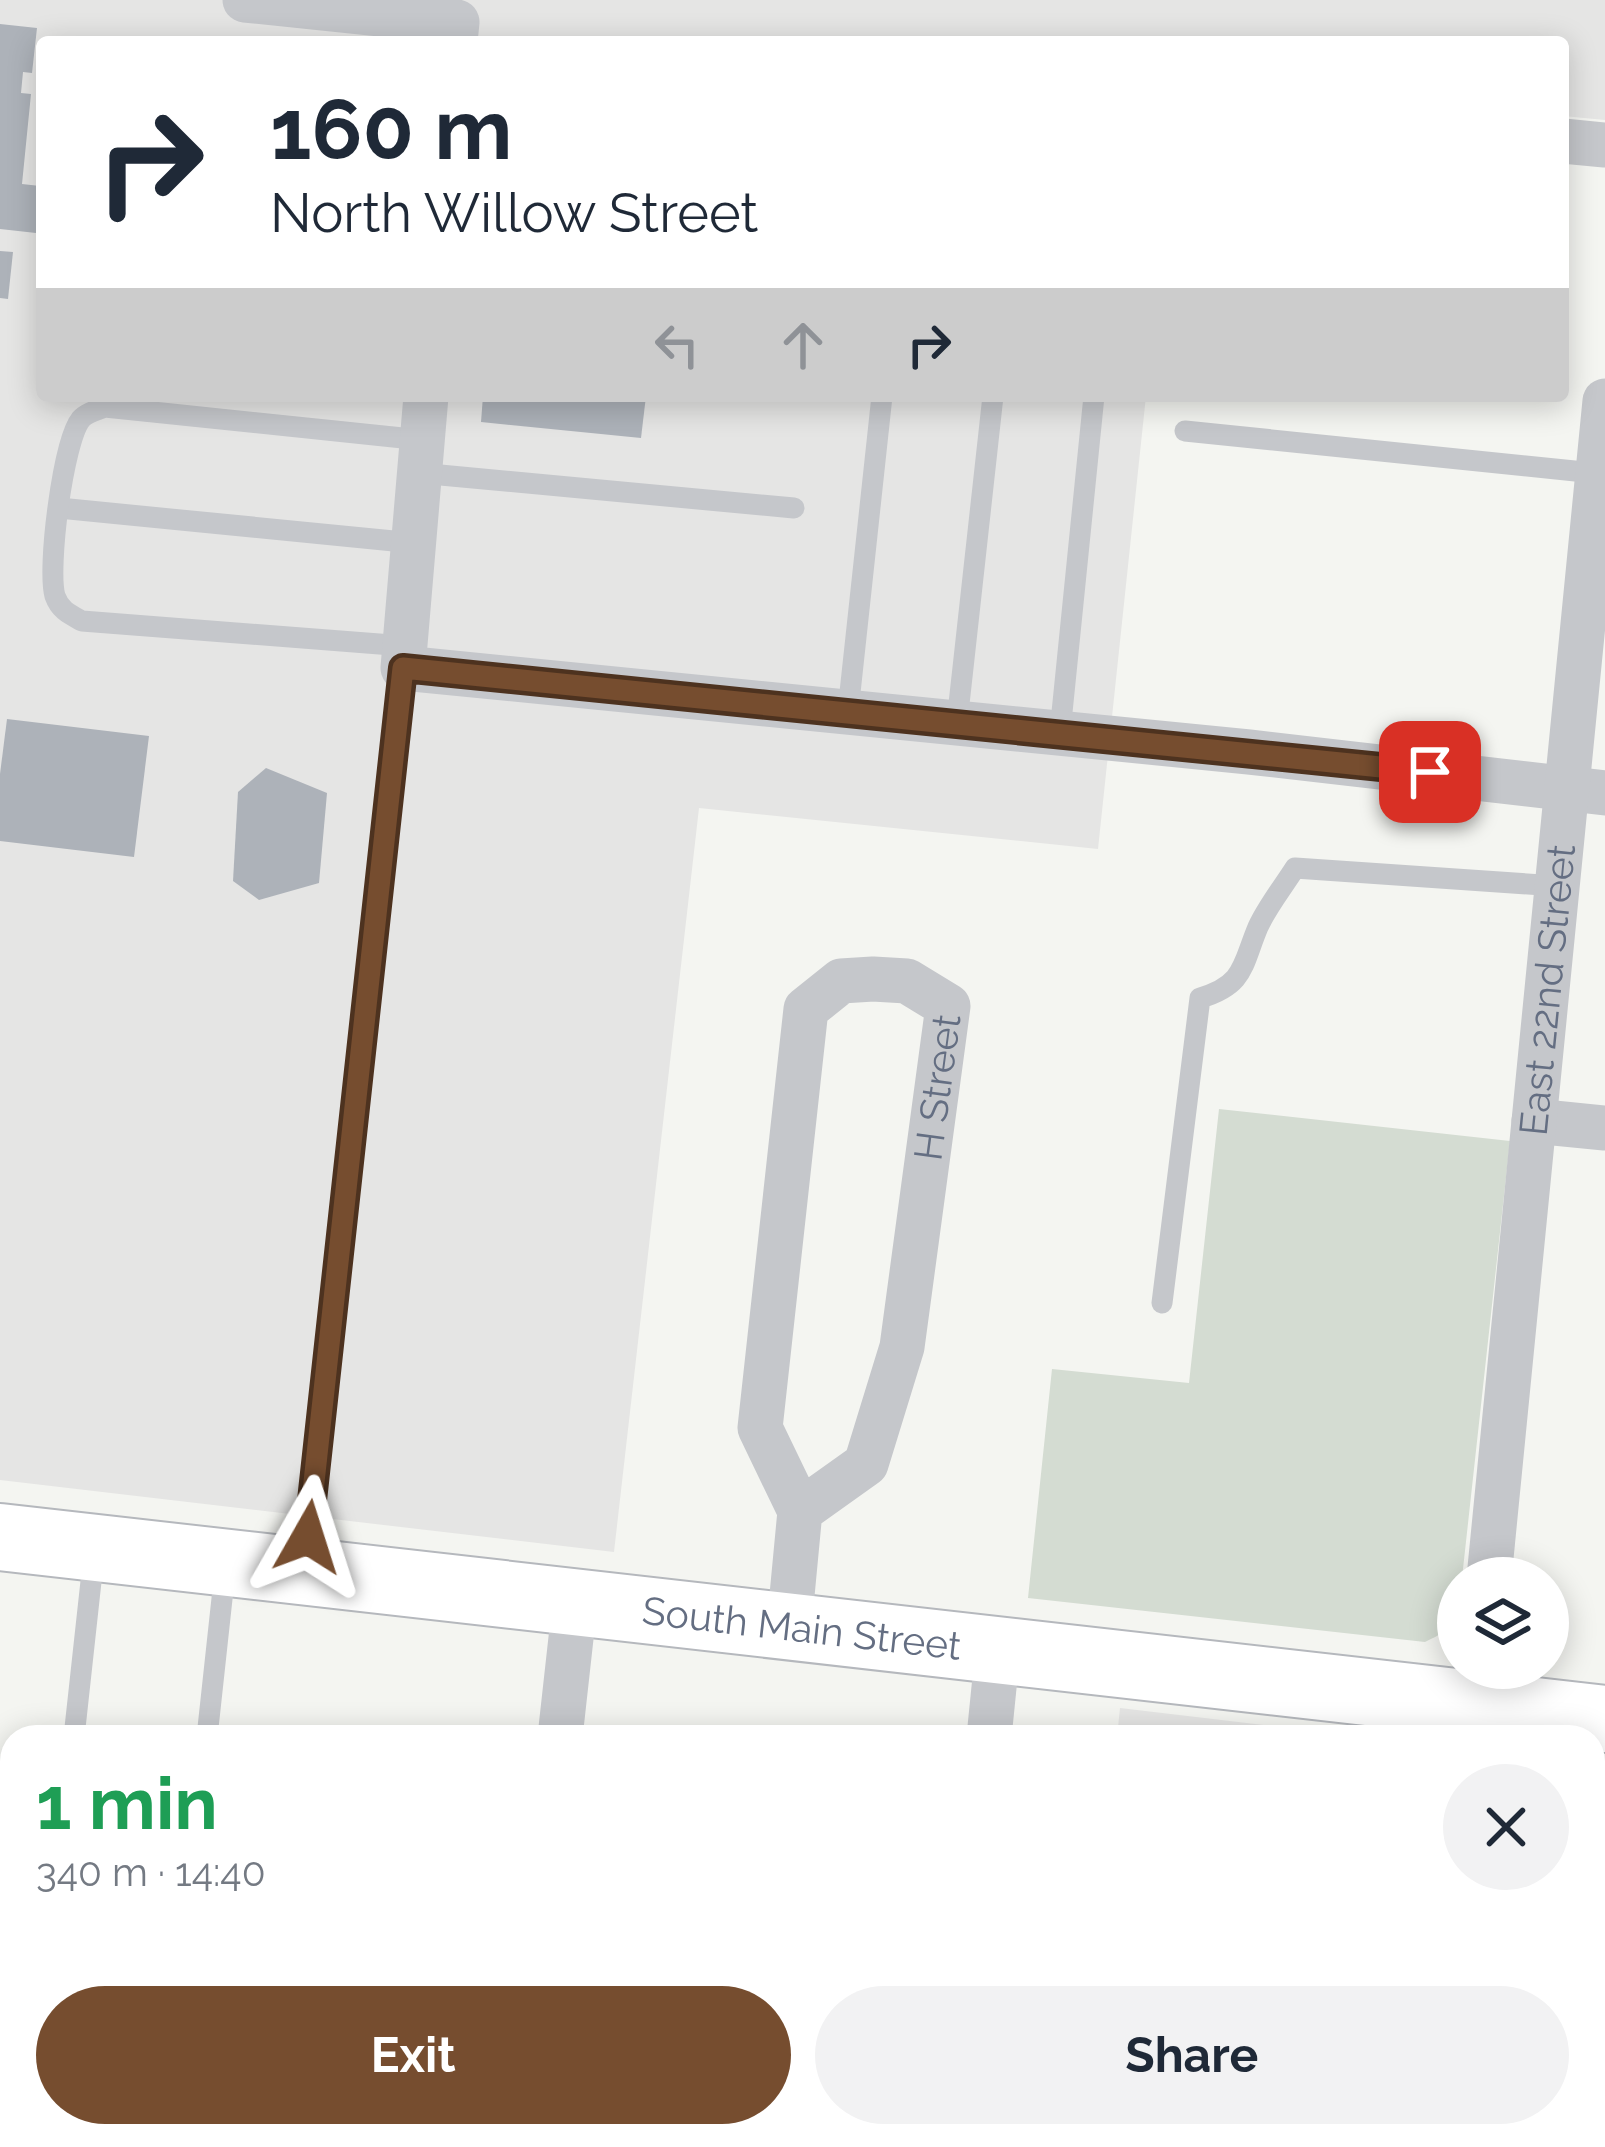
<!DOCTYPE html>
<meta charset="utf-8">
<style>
:root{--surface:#fff;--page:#f2f2f3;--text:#1f2937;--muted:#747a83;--accent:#764d2f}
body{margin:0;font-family:Raleway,sans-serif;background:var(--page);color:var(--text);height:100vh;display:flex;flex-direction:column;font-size:45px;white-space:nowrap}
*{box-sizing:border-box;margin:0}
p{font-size:39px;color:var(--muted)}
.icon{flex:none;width:66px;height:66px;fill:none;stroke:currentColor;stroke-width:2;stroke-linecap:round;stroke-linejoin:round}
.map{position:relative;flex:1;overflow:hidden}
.side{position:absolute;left:0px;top:1725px;width:1605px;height:423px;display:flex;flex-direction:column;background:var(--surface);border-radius:36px 36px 0 0;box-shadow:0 6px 30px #0003}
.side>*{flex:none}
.guide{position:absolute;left:36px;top:36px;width:1533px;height:366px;border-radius:12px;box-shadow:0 6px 30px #0003;background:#fff;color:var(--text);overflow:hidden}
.buttons{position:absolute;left:1437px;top:1557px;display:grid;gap:24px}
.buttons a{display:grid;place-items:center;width:132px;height:132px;border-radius:50%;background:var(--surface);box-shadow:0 6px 30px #0003;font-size:60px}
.pin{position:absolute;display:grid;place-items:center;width:102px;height:102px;color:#fff;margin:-51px;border-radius:24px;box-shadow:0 6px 18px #0006}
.me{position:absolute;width:132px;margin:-66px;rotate:6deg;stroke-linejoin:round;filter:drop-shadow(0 0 9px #0008)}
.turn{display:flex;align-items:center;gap:42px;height:252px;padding:0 36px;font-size:54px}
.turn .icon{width:156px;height:156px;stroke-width:2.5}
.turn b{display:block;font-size:84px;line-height:102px}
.lanes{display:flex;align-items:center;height:114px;padding:0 36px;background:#0003;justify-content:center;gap:60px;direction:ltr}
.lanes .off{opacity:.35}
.round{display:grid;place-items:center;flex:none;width:126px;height:126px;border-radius:63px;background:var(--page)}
.headline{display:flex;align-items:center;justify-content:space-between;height:204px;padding:0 36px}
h1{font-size:72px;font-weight:700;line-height:90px;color:#1e9e55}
.cta{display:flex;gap:24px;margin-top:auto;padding:24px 36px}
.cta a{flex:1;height:138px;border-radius:72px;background:var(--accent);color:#fff;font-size:48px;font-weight:700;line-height:138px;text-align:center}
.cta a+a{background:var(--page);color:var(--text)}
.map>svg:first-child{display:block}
.built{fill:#e5e5e4}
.green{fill:#d4dcd2}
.building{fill:#adb2b9}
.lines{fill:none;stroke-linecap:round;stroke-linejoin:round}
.primary-casing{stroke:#b5b8bd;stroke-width:70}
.service{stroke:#c5c7cb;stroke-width:21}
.minor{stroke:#c5c7cb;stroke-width:45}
.primary{stroke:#fff;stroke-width:66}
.route-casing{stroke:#4d321f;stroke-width:30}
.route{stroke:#764d2f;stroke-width:21}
.labels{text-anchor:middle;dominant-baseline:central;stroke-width:12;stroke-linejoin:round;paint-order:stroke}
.street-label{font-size:39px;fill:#646e82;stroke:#fff}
</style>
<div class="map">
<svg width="1605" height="2147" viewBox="0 0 1605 2147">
<rect width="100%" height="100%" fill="#f4f5f1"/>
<g class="built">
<path d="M0,0H1605V120L1563,116V42H42V396H1146L1098,849L699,808L614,1552L0,1480Z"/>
<path d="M1120,1708L1364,1737H1117Z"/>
<path d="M1072,2136H1342L1341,2147H1070Z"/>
</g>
<path class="green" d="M1219,1109L1510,1141L1462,1578H1458C1458,1615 1461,1626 1425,1642L1028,1598L1052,1369L1189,1383Z"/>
<g class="building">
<path d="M0,24L37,28L32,73L23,72L21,93L31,94L22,184L40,186L36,233L0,229Z"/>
<path d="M0,251L13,252L8,299L0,298Z"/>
<path d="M483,396H646L641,438L481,422Z"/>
<path d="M7,719L149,736L134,857L0,841V774Z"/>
<path d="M266,768L327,793L319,883L259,900L233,881L238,792Z"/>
</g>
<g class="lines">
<g class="primary-casing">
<g id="primary">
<path id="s3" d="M0,1537L1605,1719"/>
</g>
</g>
<g class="service">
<path d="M1185,431L1604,474"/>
<path d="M419,473L794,508"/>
<path d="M59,508L414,543"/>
<path d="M405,646L82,621C69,614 60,610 55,596C47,569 63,441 81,419C86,413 97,410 105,407L422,440"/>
<path d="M848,711L882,396"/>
<path d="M957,722L993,396"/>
<path d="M1060,732L1094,396"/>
<path d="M1162,1303L1200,998C1245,985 1242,965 1258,927C1267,907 1283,887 1295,868L1557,886"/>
<path d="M305,1565L403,668"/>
<path d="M74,1737L94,1554"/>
<path d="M207,1737L225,1571"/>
<path d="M0,1863L12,1864"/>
</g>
<g class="minor">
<path d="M245,0L457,22L455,42"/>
<path d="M1563,141L1605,145"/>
<path d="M426,396L403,668L1249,752L1605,793"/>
<path d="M1534,1121L1605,1128"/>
<path id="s1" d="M1489,1578L1605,401"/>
<path id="s2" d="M789,1627L800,1511L866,1464L902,1347L948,1006L907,981L873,979L841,981L806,1009L760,1428L800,1511"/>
<path d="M560,1737L575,1602"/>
<path d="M989,1737L998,1648"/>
<path d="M515,2147L516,2136"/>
<path d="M795,2147L796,2136"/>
<path d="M1370,2147L1371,2136"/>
</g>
<use href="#primary" class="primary"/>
</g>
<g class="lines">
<g class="route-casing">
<path id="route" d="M308,1537L403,668L1430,772"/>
</g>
<use href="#route" class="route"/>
</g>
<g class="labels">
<g class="street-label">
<text stroke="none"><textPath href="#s1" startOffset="591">East 22nd Street</textPath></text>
<text stroke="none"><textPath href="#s2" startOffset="582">H Street</textPath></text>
<text stroke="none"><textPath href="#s3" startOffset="807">South Main Street</textPath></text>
</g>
</g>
</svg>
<div class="buttons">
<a><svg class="icon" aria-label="layers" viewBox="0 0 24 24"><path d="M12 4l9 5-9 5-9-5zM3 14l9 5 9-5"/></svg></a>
</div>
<div class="pin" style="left:1430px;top:772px;background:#d93025"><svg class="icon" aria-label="arrive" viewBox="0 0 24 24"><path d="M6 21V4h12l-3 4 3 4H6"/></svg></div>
<svg class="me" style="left:308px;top:1537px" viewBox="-20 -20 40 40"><path d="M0-17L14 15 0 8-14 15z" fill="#764d2f" stroke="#fff" stroke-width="4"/></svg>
<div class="guide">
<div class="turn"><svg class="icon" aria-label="right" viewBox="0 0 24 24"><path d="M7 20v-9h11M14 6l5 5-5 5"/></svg><div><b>160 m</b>North Willow Street</div></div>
<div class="lanes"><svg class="icon off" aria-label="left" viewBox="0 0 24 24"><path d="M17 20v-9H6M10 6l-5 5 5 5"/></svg><svg class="icon off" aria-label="ahead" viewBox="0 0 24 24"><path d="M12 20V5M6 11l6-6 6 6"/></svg><svg class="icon" aria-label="right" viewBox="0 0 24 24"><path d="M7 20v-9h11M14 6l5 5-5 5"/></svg></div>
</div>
<section class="side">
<div class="headline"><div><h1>1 min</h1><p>340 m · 14:40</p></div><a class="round"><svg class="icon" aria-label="close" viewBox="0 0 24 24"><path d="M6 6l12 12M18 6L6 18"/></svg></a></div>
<div class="cta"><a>Exit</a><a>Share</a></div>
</section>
</div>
